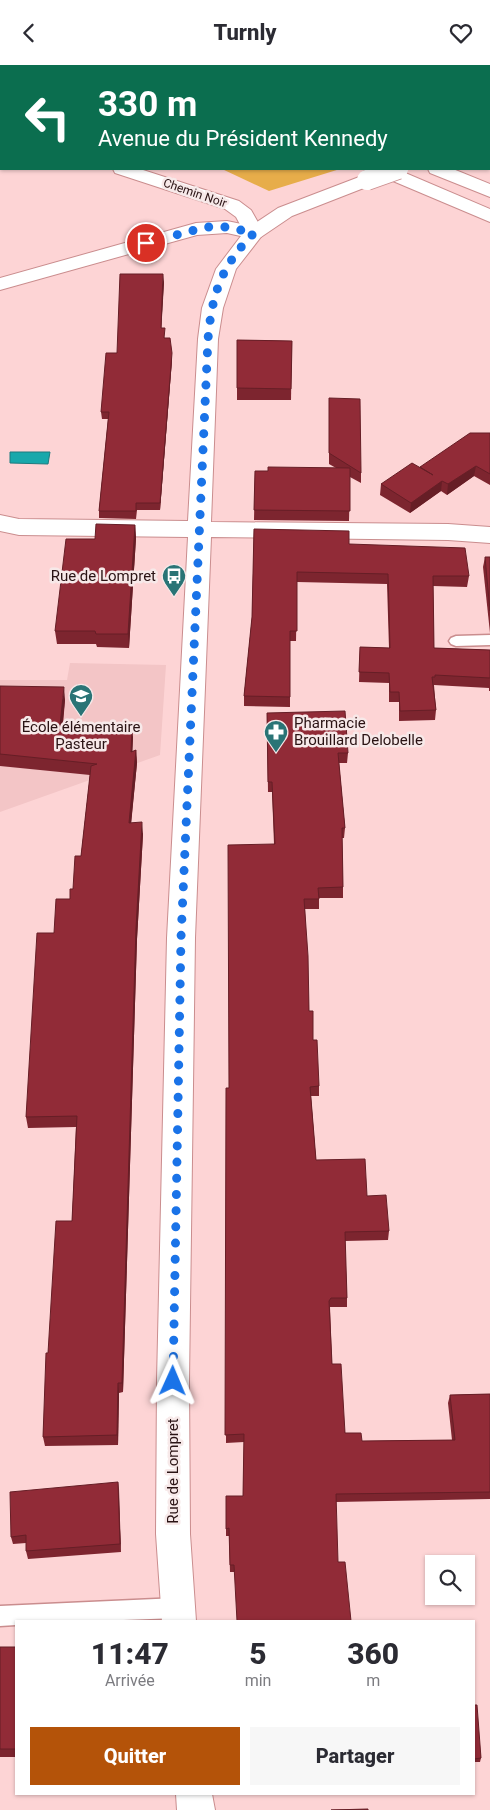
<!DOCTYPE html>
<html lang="fr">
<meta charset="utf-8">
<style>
:root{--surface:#fff;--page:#f7f7f7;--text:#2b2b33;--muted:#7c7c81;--accent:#b45309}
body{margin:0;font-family:Roboto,sans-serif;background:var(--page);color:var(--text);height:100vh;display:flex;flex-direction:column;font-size:19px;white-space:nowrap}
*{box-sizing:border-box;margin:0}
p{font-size:16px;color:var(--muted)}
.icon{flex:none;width:28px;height:28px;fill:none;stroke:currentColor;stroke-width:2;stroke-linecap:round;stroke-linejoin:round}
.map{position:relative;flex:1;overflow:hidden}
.sheet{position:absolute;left:15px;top:1555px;width:460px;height:175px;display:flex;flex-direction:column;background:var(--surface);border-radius:0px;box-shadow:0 1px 4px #0004}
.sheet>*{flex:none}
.banner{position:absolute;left:0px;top:0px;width:490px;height:105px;box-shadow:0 1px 4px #0004;background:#0b6e4f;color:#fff;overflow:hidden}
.buttons{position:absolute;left:425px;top:1490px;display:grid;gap:10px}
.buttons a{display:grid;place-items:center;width:50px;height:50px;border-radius:0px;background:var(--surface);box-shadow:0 1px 4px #0004;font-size:25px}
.pin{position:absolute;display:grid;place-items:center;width:42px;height:42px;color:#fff;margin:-21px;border:2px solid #fff;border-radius:50%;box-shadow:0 1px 5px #0007}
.me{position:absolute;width:55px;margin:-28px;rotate:1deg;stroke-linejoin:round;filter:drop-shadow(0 0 4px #0008)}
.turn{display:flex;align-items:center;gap:18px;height:105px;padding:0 15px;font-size:22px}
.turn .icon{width:65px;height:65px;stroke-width:2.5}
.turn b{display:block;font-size:35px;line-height:42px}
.eta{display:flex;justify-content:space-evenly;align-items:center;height:85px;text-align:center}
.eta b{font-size:30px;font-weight:800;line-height:35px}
.primary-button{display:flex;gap:10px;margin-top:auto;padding:10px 15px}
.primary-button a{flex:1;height:58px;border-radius:0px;background:var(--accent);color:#fff;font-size:20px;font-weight:800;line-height:58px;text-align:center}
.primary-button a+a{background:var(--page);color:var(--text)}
header{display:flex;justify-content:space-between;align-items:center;height:65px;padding:0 15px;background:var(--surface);font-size:22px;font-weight:800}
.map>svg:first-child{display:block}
.built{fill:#f3c5c6}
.green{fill:#e7ad4a}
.water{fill:#18a8ab;stroke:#1d7b7e}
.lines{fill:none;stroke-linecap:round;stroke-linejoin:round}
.service-casing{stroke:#ca8d8e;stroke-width:3}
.minor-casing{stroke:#ca8d8e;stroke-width:2}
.tertiary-casing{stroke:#ca8d8e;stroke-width:2}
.trunk-casing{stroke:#ca8d8e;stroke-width:2}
.service{fill:#fff;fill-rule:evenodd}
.minor{fill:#fff;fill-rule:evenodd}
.tertiary{fill:#fff;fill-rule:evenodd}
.trunk{fill:#fff;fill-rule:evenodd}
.tertiary-bridge-casing{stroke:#ca8d8e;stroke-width:22;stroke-linecap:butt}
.tertiary-bridge{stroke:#fff;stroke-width:20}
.wall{fill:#7d252f}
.shaded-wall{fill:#661e26}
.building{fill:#912b37;stroke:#661e26}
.route{stroke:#1a73e8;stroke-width:9;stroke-dasharray:0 16.2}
.labels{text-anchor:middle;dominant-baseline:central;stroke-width:5;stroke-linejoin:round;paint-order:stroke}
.far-street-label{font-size:12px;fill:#2a1314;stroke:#f7e9e9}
.poi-label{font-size:15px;fill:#2a1314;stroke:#f7e9e9;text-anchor:end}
.street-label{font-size:15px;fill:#2a1314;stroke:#f7e9e9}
</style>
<header><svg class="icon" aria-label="back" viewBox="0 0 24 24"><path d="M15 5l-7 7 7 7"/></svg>Turnly<svg class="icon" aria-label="heart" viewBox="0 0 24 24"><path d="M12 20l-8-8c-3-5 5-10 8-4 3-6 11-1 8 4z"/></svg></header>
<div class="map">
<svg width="490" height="1745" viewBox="0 0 490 1745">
<rect width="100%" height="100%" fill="#fdd4d5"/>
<path class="built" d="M70,598L166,600L160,690L0,747V615H67Z"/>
<path class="green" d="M222,104H340L269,126Z"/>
<path class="water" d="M10,387H50L48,399L10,398Z"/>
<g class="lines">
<g class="service-casing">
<g id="service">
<path d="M490,570V580L456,581L451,579L449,576L451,573L456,571Z"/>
<path d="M178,1533L185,1536L188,1543L185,1550L178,1553L96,1556H16V1560L0,1561V1541Z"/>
</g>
</g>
<g class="minor-casing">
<g id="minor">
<path d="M422,0H441L442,1H423Z"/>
<rect x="489" y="24" width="1" height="11"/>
<path d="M0,58L1,59V70H0Z"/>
<path d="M113,104H140L239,136L251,145L264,168L236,204L223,243L218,274L211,457L448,459L490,462V478L448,475L211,472L195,873L189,1316L190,1469L196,1556H162L156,1469L157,1316L167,873L188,472L19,470L0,466V450L19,454L188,456L198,274L202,243L216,204L244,167L236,152L225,144L115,108Z"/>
<path d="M176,1729H212L215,1745H177Z"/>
</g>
</g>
<g class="tertiary-casing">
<g id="tertiary">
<rect x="489" y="64" width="1" height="12"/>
<path d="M367,109L374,111L377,115L374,119L292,151L261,172L254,174L227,168L197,170L0,225V213L196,158L227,156L251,161L278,143Z"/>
</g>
</g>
<g class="trunk-casing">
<g id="trunk">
<path d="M169,0H189L190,1H170Z"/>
<path d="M215,0H234L235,1H216Z"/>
<path d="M372,104H396L490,144V157L374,108Z"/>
<path d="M428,104H453L490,119V132L430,108Z"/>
</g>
</g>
<use href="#service" class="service"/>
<use href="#minor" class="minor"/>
<use href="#tertiary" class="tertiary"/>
<use href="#trunk" class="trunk"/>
<g class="tertiary-bridge-casing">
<path id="tertiary-bridge" d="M367,115L398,104"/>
</g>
<use href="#tertiary-bridge" class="tertiary-bridge"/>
</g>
<g class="wall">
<path d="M164,217L161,263L172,295L160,445H137L136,454L99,453V446L108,354H102L101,347L117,288Z"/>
<path d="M237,275L292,276L291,335H237Z"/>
<path d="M329,333L361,408V418L350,412L349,456L254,455L255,406H268L336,403L329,399Z"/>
<path d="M490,368V420L474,411L447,430L441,426L410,448L380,430L381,419L420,402Z"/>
<path d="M135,460L136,473L129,583L97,582L96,579H57L55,566L95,474Z"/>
<path d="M254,464L349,479L469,511L467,522L433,521L434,583L490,585V626H489V623L434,620L436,645L435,655L399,656V637H389V618L359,617L360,582L389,583L387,519L297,517L296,576H290V642L244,641V631L252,552Z"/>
<path d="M485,492H490V568L483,502Z"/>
<path d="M0,621L65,635L63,660L133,672L132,687L136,685L137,698L131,758L143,769L137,874L123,1327L119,1328L118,1380L45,1381L43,1372L48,1288L72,1156L76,1062L28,1063L26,1052L54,868L70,834L73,824L81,791L90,710L0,701Z"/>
<path d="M267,648L348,688L347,698H339L345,763L344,773H342L343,822V833H319V844H305L309,946L319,1021V1031H311L316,1095L367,1131L389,1166L388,1175L345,1176L347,1233V1242H330L332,1299L345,1368L362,1376L452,1375L448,1338L450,1330L490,1329V1434L336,1437L234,1507H230L229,1471H226V1431H243L244,1377L226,1378V1023H229L274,779L272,727H268Z"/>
<path d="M118,1417L121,1487L28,1494L26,1486V1478L13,1479L11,1472Z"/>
<rect x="0" y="1582" width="16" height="110"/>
<path d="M474,1640L481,1693L480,1697H474Z"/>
</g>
<g class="shaded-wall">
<path d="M163,209L164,217L161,270V263Z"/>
<path d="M172,288V295L160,445V438Z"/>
<path d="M476,401L474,411L447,430L448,419Z"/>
<path d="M442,416L441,426L410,448L411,438Z"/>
<path d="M135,460L136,473L129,583L128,569Z"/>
<path d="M64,622L65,635L61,672L60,660Z"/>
<path d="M132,660L133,672L132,699L131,687Z"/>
<path d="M136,685L137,698L130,770L129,758Z"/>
<path d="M142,757L143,769L137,874L123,1327L122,1318L136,863Z"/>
<path d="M118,1318L119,1328L118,1380L117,1370Z"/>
<path d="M118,1417L119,1424L121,1487L120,1479Z"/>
</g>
<g class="building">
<path d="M120,209H163L161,263H165L164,273H170L172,288L160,438H136V446H99L109,347H101L106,288H117Z"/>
<path d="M237,275L292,276L291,324L237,323Z"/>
<path d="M329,333L360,334L361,408L329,388Z"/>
<path d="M470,368H490V409L476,401L448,419L442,416L411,438L381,419L412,398L433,410L420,402Z"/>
<path d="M268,402L350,403V446L254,445L255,406H268Z"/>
<path d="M96,459L135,460L128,569H96L95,566H55L66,474H95Z"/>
<path d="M254,464L349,466V479L465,483L469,511H433L434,583L490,585V613L435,610V612H432L436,645L400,646L399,627H390L389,608L359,607L360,582L390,583L388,509L297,507V566H290V632L244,631L252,552Z"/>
<path d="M485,492H490V546Z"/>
<path d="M0,621L64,622L60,660H132L131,687L136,685L129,758L142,757L136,863L122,1318H118L117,1370L43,1372L46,1288H48L56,1156H72L77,1051L26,1052L37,868H54L56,834H70V824H73L75,791H81L91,701L97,699L0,689Z"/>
<path d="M345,646L348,688H338L345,763H342L343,822L318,823L319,834H304L308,891L309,946H313V975H317L319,1021L310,1022L316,1095L365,1094L367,1131L386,1130L389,1166L345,1167L347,1233H331L329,1236L332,1299H341L345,1368H361L362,1376L455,1375L450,1330L490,1329V1427L336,1429L338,1497H345L351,1556H237L234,1500H230L229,1463L226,1464V1431H243L244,1369L225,1370L226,1023H229L228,780L275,779L272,717H268L267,648Z"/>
<path d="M118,1417L120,1479L26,1486V1470L11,1472L10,1427Z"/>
<rect x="0" y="1582" width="16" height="102"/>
<path d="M474,1640H477L481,1693L474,1694Z"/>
<path d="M368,1744V1745H331Z"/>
</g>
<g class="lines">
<path class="route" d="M146,178L206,162H227L254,168C221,201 212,229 208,274L181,873L173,1316"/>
</g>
<defs>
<g id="bus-pin" transform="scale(1.25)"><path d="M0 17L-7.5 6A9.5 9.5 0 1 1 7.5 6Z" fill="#2a7476" stroke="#f7e9e9"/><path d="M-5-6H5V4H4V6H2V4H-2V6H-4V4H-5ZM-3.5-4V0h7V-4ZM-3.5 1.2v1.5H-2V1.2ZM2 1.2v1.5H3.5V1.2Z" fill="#fff"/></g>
<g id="school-pin" transform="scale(1.25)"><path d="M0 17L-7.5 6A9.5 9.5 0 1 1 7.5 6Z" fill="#2a7476" stroke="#f7e9e9"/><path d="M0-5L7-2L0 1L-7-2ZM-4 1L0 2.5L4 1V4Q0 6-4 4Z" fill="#fff"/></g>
<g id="pharmacy-pin" transform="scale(1.25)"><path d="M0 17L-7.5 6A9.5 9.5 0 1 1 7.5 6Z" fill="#2a7476" stroke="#f7e9e9"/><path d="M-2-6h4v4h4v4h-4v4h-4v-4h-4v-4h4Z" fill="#fff"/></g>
</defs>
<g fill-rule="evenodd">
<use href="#bus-pin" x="174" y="511"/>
<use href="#school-pin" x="81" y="631"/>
<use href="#pharmacy-pin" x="276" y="667"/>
</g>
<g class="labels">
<g class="far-street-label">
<text transform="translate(195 128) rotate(19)">Chemin Noir</text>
</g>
<g class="poi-label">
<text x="156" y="511">Rue de Lompret</text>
<text x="294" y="658" text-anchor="start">Pharmacie<tspan x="294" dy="17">Brouillard Delobelle</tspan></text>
<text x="81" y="662" text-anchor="middle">École élémentaire<tspan x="81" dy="17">Pasteur</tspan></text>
</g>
<g class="street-label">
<text transform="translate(173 1406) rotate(-90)">Rue de Lompret</text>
</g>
</g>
</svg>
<div class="buttons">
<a><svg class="icon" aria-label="search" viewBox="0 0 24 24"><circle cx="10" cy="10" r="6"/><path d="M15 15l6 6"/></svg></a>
</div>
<div class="pin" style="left:146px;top:178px;background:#d93025"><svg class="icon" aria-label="arrive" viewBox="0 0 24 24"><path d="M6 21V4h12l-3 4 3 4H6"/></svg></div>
<svg class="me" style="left:173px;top:1316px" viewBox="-20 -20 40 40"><path d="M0-17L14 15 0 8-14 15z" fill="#1a73e8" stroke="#fff" stroke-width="4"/></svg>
<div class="banner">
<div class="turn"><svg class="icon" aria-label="left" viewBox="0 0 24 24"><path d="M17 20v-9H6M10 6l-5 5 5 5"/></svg><div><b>330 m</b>Avenue du Président Kennedy</div></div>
</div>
<section class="sheet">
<div class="eta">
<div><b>11:47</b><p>Arrivée</p></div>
<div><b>5</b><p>min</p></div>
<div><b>360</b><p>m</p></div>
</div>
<div class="primary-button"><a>Quitter</a><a>Partager</a></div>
</section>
</div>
